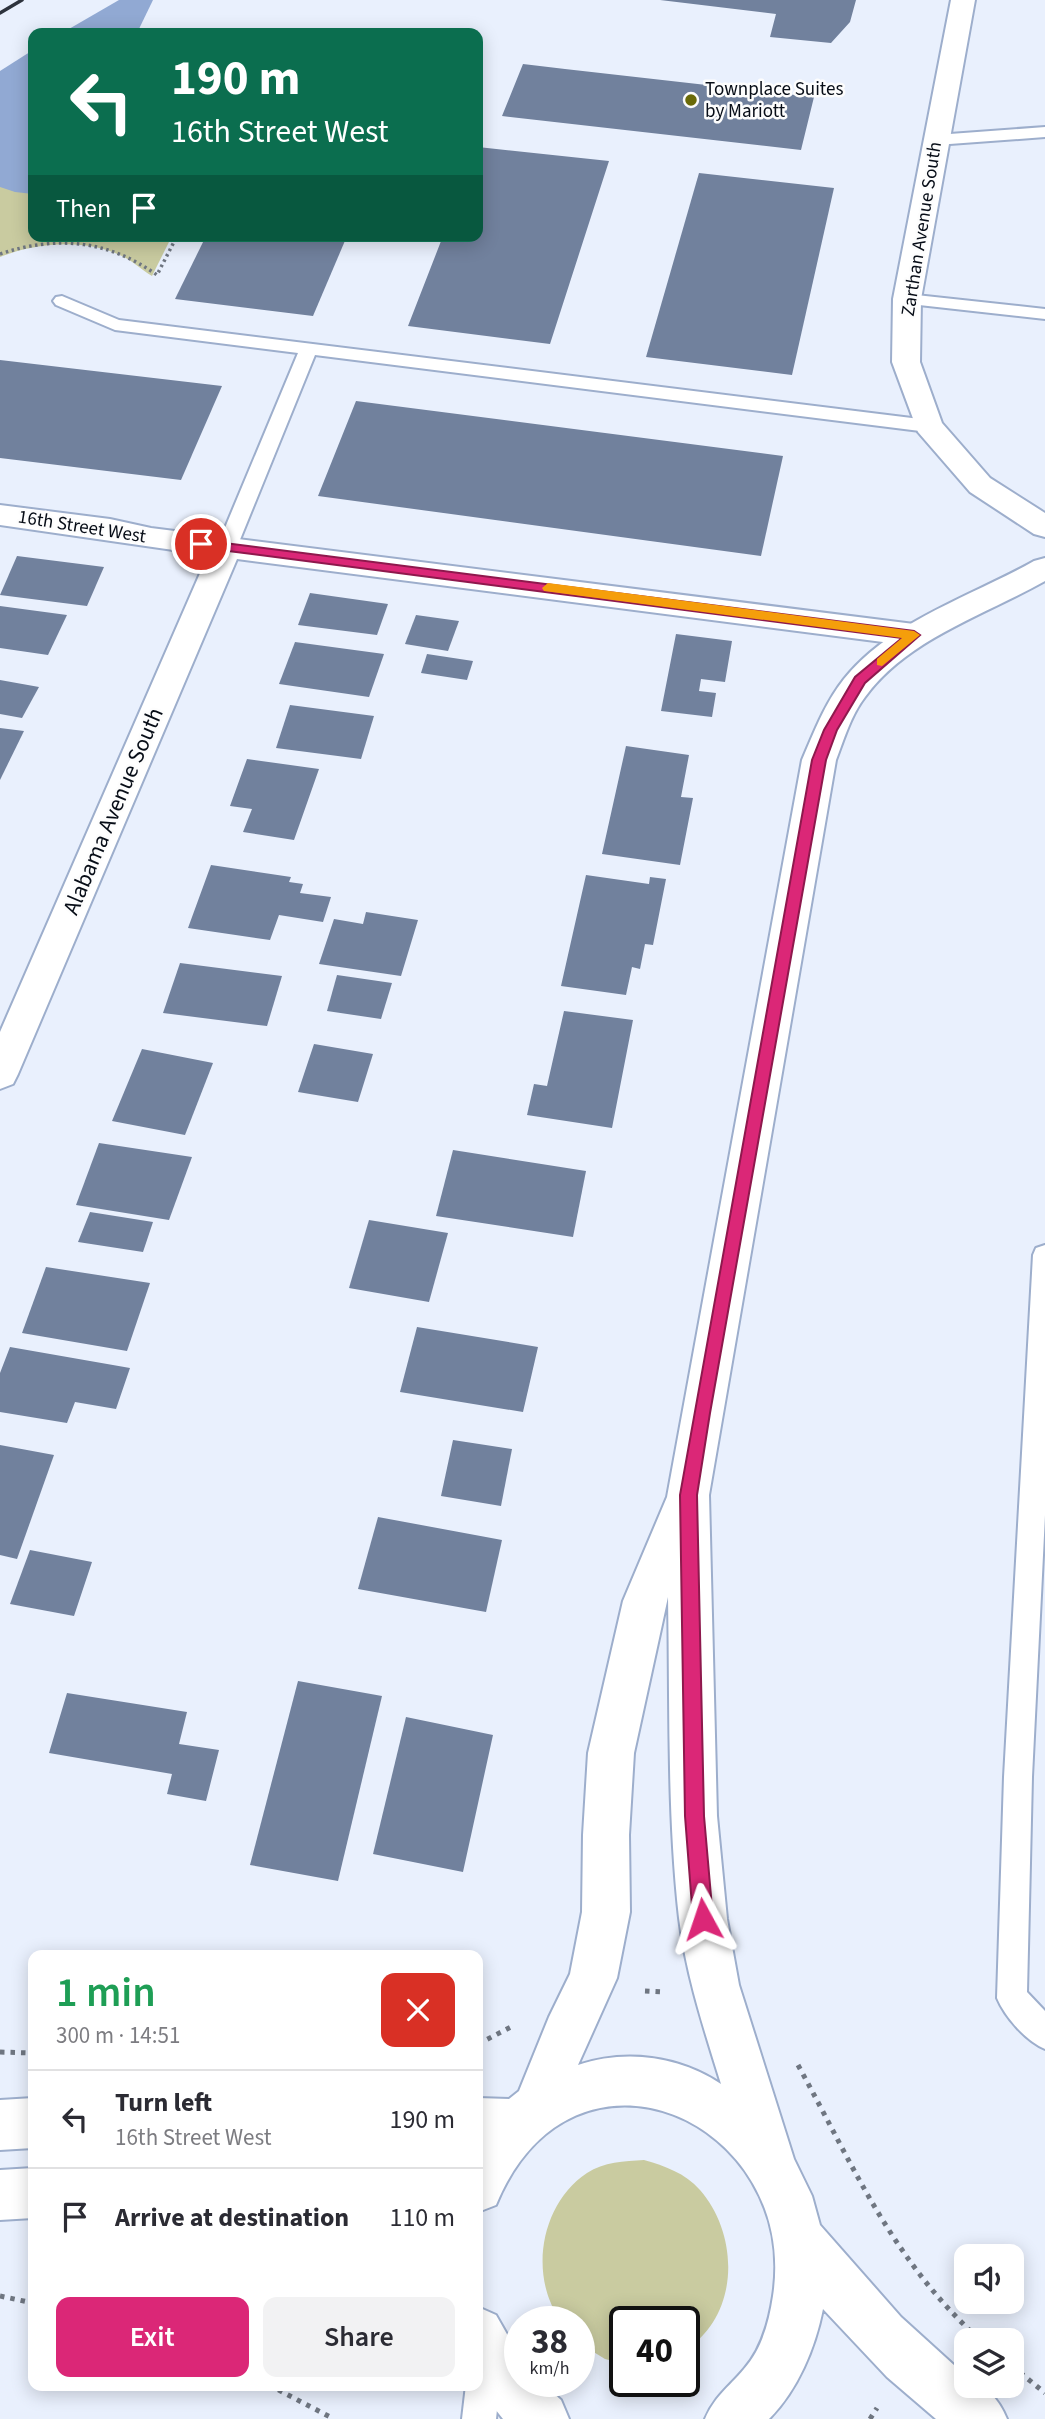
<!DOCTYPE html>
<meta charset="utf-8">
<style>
:root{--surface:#fff;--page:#f2f2f3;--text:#2b2b33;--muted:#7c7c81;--line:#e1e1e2;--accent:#db2777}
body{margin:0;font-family:"Source Sans 3",sans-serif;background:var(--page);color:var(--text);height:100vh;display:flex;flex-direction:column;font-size:26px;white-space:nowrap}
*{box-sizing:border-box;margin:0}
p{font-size:23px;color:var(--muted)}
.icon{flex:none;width:38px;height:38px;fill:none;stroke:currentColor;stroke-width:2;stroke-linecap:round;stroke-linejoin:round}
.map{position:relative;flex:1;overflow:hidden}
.side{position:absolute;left:28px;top:1950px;width:455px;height:441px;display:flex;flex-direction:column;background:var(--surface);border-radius:14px;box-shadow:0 4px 18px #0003}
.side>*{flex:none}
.top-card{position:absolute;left:28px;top:28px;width:455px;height:214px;border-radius:14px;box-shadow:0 4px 18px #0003;background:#0b6e4f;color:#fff;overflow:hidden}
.tools{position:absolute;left:954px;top:2244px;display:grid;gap:14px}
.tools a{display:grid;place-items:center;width:70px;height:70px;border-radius:14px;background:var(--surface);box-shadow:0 4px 18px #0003;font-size:35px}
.speed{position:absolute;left:504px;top:2306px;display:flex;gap:14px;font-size:35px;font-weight:700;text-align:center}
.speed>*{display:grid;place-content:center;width:91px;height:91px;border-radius:50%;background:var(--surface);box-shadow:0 4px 18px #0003;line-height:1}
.speed small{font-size:18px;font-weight:400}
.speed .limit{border:4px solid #111;border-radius:10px;background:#fff;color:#111}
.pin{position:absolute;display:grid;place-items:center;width:60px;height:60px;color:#fff;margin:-30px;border:4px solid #fff;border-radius:50%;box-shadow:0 2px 7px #0007}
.me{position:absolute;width:77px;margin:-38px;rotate:355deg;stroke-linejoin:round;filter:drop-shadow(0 0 5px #0008)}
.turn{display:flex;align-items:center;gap:24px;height:147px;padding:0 28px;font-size:32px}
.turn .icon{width:91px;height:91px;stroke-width:2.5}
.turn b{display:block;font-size:49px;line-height:60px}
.then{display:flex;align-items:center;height:66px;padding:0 28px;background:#0003;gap:14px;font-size:26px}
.round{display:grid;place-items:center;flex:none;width:74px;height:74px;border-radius:14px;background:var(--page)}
.summary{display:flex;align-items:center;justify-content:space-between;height:119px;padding:0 28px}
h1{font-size:42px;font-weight:600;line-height:52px;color:#1e9e55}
.button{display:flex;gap:14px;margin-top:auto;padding:14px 28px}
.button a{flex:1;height:80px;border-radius:14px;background:var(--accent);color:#fff;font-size:28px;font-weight:600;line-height:80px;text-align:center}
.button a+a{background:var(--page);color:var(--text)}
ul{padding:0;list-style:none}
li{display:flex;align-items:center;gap:21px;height:98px;padding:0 28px;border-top:2px solid var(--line)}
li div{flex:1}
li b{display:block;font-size:26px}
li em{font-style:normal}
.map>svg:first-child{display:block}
.green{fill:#c9cba0}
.water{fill:#91a9d3}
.building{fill:#71819d}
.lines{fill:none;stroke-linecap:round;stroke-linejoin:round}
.service-casing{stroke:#9daecc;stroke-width:4}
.minor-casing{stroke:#9daecc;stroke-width:4}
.tertiary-casing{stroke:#9daecc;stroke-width:4}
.path-far1{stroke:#6f7681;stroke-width:3.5;stroke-dasharray:2.5 3.5;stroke-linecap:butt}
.path{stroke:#6f7681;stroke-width:5;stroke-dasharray:4.5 6;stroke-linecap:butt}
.service{fill:#fff;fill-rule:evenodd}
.minor{fill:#fff;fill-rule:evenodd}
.tertiary{fill:#fff;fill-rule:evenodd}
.rail{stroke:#2d333d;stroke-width:3.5}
.route{fill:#db2777;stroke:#8e194d;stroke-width:2}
.slow{fill:#f59e0b}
.poi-dot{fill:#6a6a08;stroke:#fdfdfd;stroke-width:2.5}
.labels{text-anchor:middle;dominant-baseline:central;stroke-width:5;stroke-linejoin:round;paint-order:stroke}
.far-poi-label{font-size:19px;fill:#070d17;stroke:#fdfdfd;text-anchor:start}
.far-street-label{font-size:19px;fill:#070d17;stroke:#fdfdfd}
.street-label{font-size:23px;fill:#070d17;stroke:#fdfdfd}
</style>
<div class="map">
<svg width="1045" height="2419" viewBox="0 0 1045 2419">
<rect width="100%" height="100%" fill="#e9f0fd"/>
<g class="green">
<path d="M0,72L33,76V236H172L152,276C142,270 134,262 124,257C88,238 37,242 0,257Z"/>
<path d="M644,2160C665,2166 685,2173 700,2190C740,2236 740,2316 684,2351V2322H625V2364L605,2359L579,2343V2322H562C528,2278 540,2204 587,2173C604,2162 624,2161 644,2160Z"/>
</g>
<g class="water">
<path d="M119,0H153L137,33H62Z"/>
<path d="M33,50V194L15,192L0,187V71Z"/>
</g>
<g class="building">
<path d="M660,0H856L850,22L831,43L770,37L776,14Z"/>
<path d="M523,64L565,69L814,97L801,150L502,116Z"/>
<path d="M478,147L609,161L550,344L408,326L443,236H478Z"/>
<path d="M699,173L834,188L792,375L646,357Z"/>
<path d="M206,236H347L313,316L175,299Z"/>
<path d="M0,360L222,386L181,480L0,458Z"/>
<path d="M356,401L783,456L761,556L318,496Z"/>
<path d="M17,556L104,567L87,606L0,595Z"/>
<path d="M310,593L388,604L377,635L298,625Z"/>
<path d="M0,606L67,615L48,655L0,648Z"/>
<path d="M416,615L459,621L448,651L405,644Z"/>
<path d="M676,634L732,641L725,682L701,679L699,691L716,693L712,717L661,711Z"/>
<path d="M295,642L384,654L369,697L279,684Z"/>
<path d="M427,654L473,661L467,680L421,673Z"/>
<path d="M0,680L39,687L22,718L0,714Z"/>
<path d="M290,705L374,716L361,759L276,748Z"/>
<path d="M0,728L24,731L0,780Z"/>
<path d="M626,746L689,755L681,797L693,798L680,865L602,854Z"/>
<path d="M247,759L319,769L294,840L243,832L252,809L230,806Z"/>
<path d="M211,865L291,877L289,882L303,884L300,893L331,897L323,922L279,915L270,940L188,928Z"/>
<path d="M586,875L649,884L650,877L666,879L653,945L645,944L640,969L632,967L626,995L561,986Z"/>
<path d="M366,912L418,920L401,976L319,964L334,919L363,924Z"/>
<path d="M180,963L282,976L267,1026L163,1013Z"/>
<path d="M337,975L392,983L381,1019L327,1011Z"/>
<path d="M564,1011L633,1020L612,1128L527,1115L534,1084L547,1086Z"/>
<path d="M314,1044L373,1054L358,1102L298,1092Z"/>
<path d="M142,1049L213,1063L185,1135L112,1121Z"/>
<path d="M99,1143L192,1157L169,1220L76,1205Z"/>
<path d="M453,1150L586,1171L573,1237L436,1216Z"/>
<path d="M90,1212L153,1222L143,1252L78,1242Z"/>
<path d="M369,1220L448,1233L429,1302L349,1288Z"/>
<path d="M46,1267L150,1283L127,1351L22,1333Z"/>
<path d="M417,1327L538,1347L523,1412L400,1392Z"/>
<path d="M10,1347L130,1368L116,1409L75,1402L67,1423L0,1412V1373Z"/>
<path d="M453,1440L512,1449L501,1506L441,1496Z"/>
<path d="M0,1445L54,1455L17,1559L0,1555Z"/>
<path d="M378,1517L502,1540L486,1612L358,1589Z"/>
<path d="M30,1550L92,1562L74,1616L10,1604Z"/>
<path d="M298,1681L382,1696L338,1881L250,1865Z"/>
<path d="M67,1693L187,1712L179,1744L219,1750L206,1801L167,1794L172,1774L49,1753Z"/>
<path d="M406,1717L493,1735L463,1872L373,1854Z"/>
</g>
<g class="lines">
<g class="service-casing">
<g id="service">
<path d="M1045,127V137L936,145L928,140L936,135Z"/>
<path d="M907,294L1045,309V319L901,303L898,299L901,295Z"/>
<path d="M62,296L119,320L928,420L937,426L928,432L315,355L237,547L234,551H220L217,547L298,353L115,330L56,305L53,301L56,297Z"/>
<path d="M1045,1245V1515L1032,1777L1027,1992L1045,2011V2049C1026,2041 1005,2017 997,1998L1004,1777L1033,1255L1036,1248Z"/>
<path d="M485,2344L497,2349L502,2361L496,2419H462L466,2385H478V2347Z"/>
</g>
</g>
<g class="minor-casing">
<path id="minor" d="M0,505L110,519L151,528L914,624L925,627L930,635L925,643L914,646L237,559L18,1074L13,1084L0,1089V1032L208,555L0,525Z"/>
</g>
<g class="tertiary-casing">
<g id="tertiary">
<path d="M951,0H975L921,299L920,362L942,423L990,478L1045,513V537L1034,534L970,492L918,432L892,362L893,299Z"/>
<path d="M1045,558V581C985,615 907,639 865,697C851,715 844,739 836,760L709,1495L717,1816L727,1919L739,1985L794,2159L812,2196L820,2225L901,2317L966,2376V2385C988,2385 999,2400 1007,2419H936L887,2377L823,2309C815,2348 798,2390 769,2419H705C715,2396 728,2388 744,2369C762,2349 769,2322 773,2296C800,2121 573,2018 496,2205L478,2212V2098L509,2099L519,2091L549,2017L570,1974L582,1912L583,1835L588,1753L623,1601L667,1497L802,760C814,732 825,703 844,679C890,621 972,596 1034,561ZM668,1597C670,1704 667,1812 679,1918C686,1975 704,2029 721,2084C679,2056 626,2049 578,2065L617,1978L630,1912L629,1835L634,1753Z"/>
<path d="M33,2098V2148L0,2150V2100Z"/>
<path d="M33,2168V2218L0,2220V2170Z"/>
<path d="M478,2307L496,2315L520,2357V2382H541L561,2400L569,2419H503L476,2385Z"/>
</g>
</g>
<path class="path-far1" d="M0,254C57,235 108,240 157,275L177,236"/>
<g class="path">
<path d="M645,1991L664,1992"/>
<path d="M478,2044L511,2027"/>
<path d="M0,2052L33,2053"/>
<path d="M798,2065C854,2167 892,2260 980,2340"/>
<path d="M0,2296L33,2303"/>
<path d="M1012,2366L1045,2393"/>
<path d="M269,2385L334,2419"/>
<path d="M870,2419L877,2408"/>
</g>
<use href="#service" class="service"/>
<use href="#minor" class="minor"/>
<use href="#tertiary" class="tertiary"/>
<path class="rail" d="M0,13L22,0"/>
</g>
<path class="route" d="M201,540L914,631L920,635L865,683L837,730L826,760L710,1413L697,1495L704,1816L713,1919L710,1926L703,1929L696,1926L693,1919L685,1816L680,1495L812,760L824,730L855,677L902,638L197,547V541Z"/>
<path class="slow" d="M548,583L914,631L920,635L882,666L877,665V659L902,638L544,591L542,588Z"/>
<circle class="poi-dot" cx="691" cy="100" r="7"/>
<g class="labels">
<g class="far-poi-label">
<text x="705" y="89">Townplace Suites<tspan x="705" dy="22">by Mariott</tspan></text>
</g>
<g class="far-street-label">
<text transform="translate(922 229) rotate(-81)">Zarthan Avenue South</text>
<text transform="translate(82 527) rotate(9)">16th Street West</text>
</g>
<g class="street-label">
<text transform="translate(113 811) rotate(-67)">Alabama Avenue South</text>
</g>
</g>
</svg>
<div class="tools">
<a><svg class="icon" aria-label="sound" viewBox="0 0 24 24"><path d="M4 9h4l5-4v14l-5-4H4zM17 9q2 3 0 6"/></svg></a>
<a><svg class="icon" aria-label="layers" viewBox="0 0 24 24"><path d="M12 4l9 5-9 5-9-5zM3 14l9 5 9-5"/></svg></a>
</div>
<div class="speed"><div>38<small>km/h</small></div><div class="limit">40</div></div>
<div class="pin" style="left:201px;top:544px;background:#d93025"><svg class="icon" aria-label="arrive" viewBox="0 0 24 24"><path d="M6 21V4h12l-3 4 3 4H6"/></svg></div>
<svg class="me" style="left:703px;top:1919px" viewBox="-20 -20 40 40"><path d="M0-17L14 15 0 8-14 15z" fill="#db2777" stroke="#fff" stroke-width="4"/></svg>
<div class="top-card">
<div class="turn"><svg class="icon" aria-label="left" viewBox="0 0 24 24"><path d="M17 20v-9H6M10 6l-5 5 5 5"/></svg><div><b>190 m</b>16th Street West</div></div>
<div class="then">Then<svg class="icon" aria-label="arrive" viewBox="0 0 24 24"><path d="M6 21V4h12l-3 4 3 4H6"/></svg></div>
</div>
<section class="side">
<div class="summary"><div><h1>1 min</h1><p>300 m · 14:51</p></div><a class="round" style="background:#d93025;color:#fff"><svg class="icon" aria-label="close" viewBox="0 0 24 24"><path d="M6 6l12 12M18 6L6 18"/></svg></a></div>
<ul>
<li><svg class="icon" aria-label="left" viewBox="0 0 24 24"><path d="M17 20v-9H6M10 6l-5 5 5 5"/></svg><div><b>Turn left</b><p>16th Street West</p></div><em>190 m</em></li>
<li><svg class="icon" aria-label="arrive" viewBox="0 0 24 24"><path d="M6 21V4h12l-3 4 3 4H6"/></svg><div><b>Arrive at destination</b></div><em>110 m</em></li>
</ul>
<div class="button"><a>Exit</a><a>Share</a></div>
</section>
</div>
